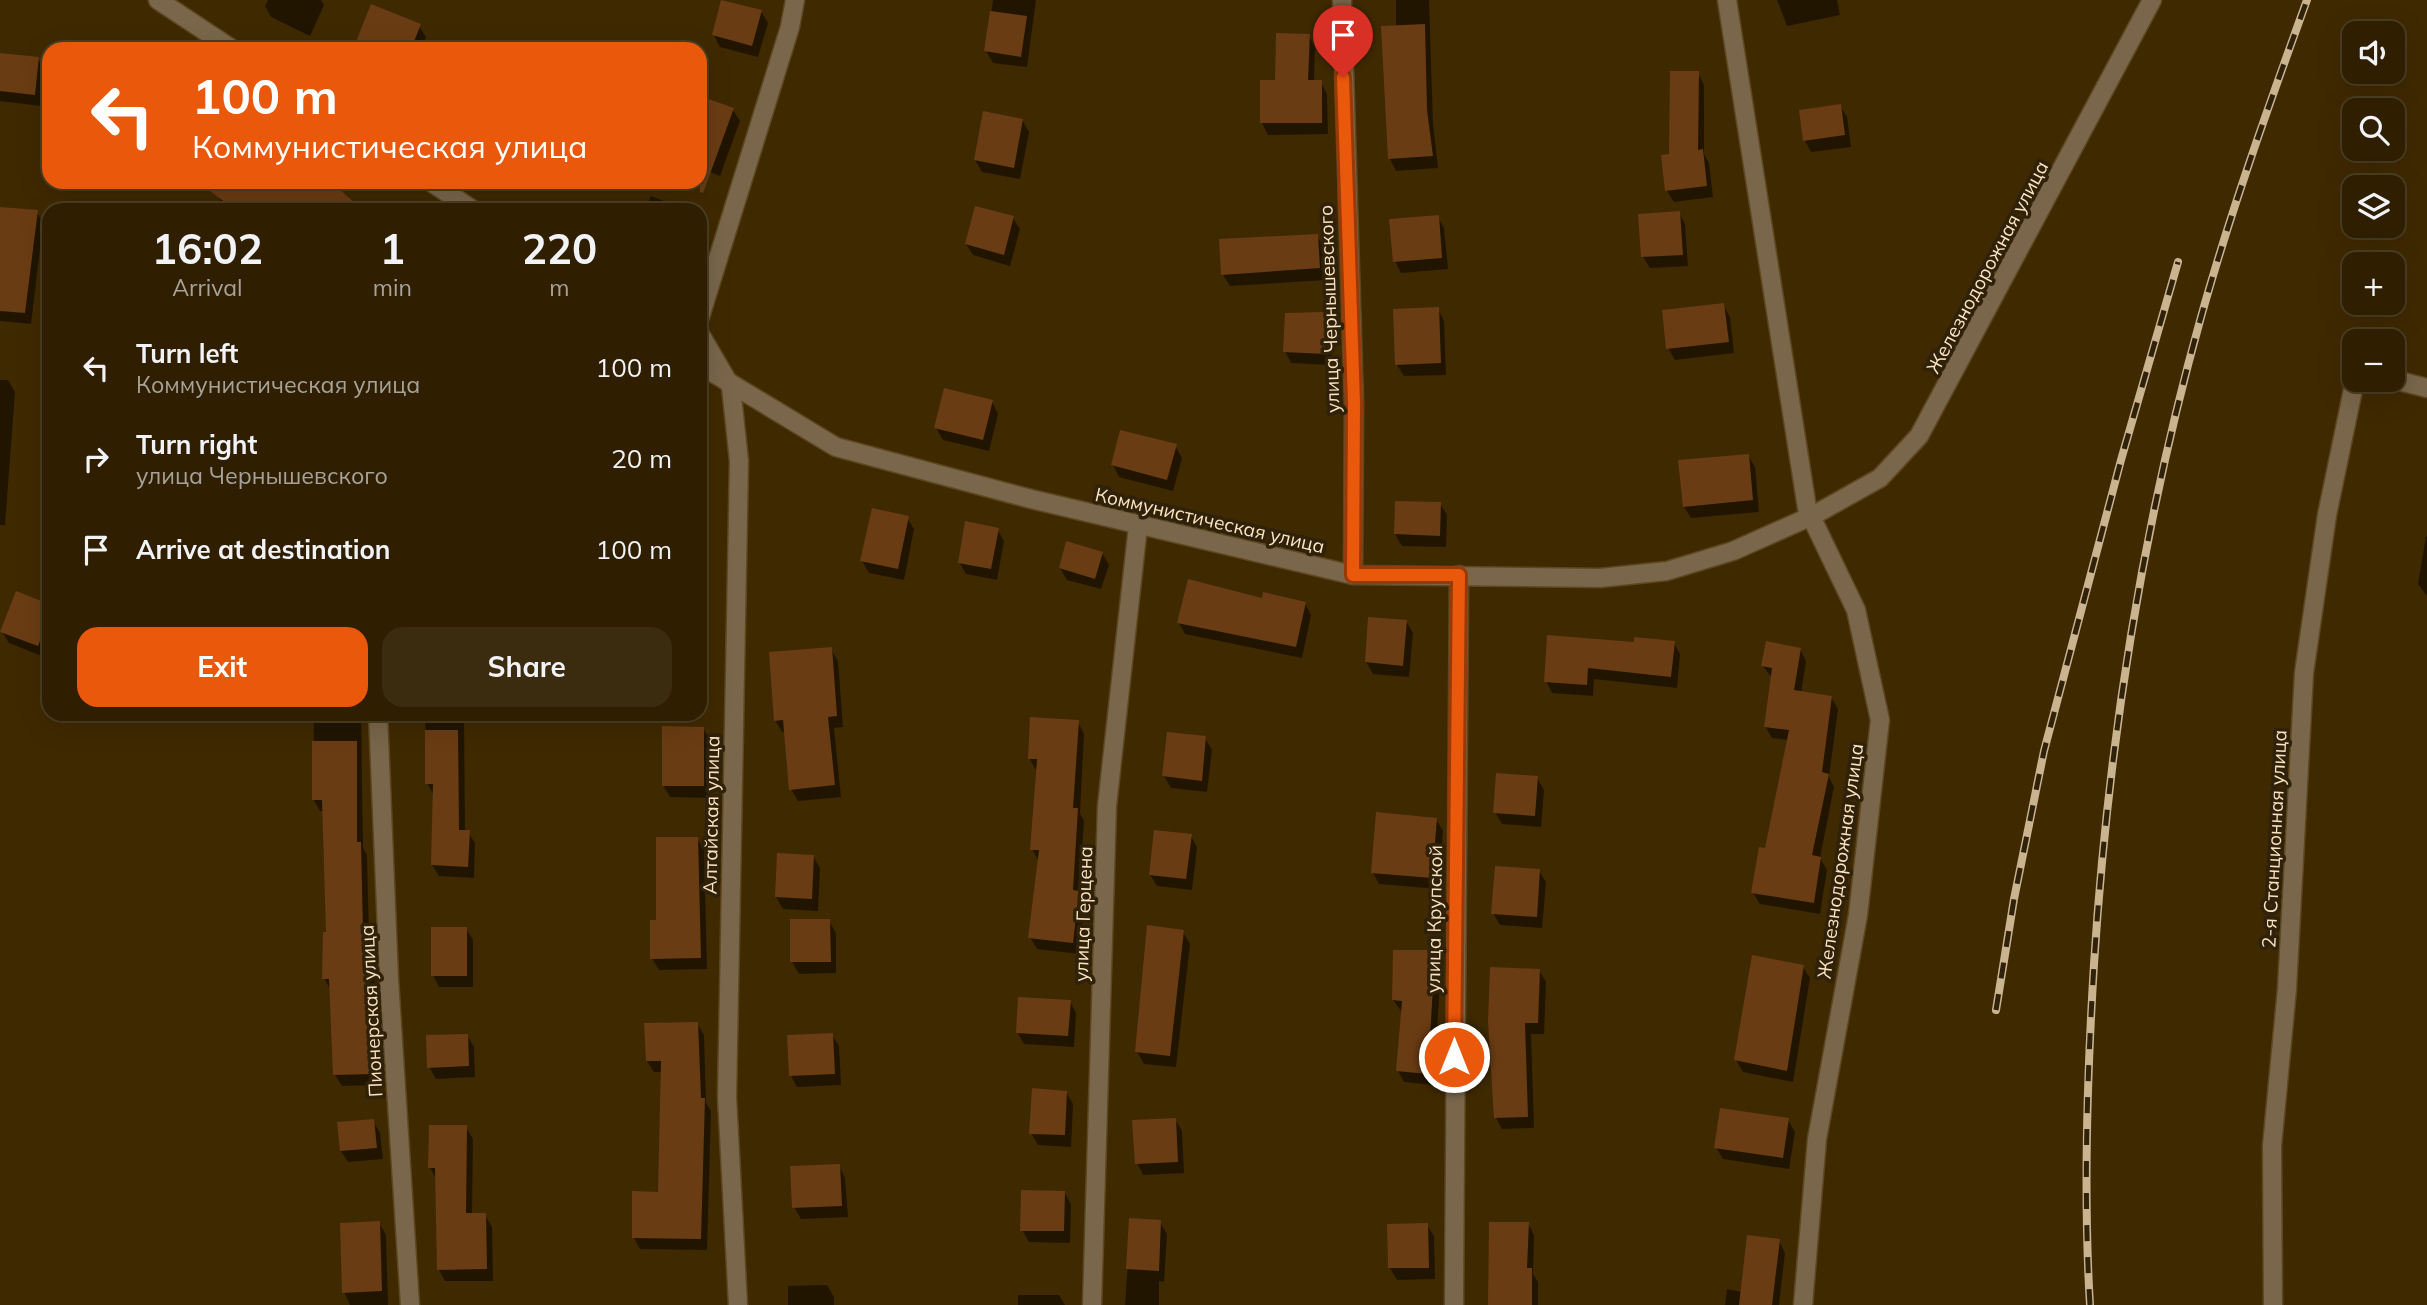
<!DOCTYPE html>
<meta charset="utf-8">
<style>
:root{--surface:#2f1f00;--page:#3b2c0f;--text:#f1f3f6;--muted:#a7a299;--line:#4a3d22;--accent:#ea580c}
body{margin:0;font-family:Mulish,sans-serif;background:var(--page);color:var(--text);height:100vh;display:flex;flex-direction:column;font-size:26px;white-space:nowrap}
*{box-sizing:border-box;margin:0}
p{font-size:23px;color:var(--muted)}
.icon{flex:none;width:38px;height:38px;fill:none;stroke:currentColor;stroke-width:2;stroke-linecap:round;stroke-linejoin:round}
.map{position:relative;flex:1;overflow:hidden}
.drawer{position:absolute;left:42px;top:203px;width:665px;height:518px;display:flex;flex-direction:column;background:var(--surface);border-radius:21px;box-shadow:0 7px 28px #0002,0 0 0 2px var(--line)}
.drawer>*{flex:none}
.hud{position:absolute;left:42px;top:42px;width:665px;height:147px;border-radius:21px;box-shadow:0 7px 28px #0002,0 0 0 2px var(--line);background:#ea580c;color:#fff;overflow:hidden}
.fabs{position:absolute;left:2342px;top:21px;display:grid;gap:14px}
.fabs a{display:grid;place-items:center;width:63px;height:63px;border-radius:14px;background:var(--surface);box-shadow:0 7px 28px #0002,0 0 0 2px var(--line);font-size:35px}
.pin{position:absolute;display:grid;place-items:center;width:60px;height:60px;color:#fff;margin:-72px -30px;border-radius:50% 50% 50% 0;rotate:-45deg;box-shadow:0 0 7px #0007}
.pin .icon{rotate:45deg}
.me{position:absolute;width:77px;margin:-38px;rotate:0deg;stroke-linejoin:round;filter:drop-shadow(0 0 5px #0008)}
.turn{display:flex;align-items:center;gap:24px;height:147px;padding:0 35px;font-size:32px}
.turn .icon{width:91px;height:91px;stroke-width:2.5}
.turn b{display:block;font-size:49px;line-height:60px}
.eta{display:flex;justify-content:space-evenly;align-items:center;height:119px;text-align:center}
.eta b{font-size:42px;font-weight:700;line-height:49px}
.cta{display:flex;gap:14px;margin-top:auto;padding:14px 35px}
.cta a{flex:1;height:80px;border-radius:21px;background:var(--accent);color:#fff;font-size:28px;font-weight:700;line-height:80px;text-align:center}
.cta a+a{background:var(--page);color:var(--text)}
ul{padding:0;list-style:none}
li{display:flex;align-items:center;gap:21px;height:91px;padding:0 35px}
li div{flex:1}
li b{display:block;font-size:26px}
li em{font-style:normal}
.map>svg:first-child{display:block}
.shadow{fill:#0007}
.building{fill:#6a3c13}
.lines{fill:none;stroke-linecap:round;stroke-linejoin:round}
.minor-casing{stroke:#5d471f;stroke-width:21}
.minor{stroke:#79664b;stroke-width:18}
.rail-casing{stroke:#cab38f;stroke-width:8}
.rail{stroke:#2f210a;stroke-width:5;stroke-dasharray:16;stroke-linecap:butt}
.route-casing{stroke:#983908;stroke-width:18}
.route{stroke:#ea580c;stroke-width:12}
.labels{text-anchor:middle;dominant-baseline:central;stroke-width:7;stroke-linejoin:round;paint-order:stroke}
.street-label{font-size:19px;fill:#fbe4c1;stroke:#2f210a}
</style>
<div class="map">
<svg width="2427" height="1305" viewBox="0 0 2427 1305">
<rect width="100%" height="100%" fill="#3f2900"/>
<g class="shadow">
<path d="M268,0H321L324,5L310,36L271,17L265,6Z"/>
<path d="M993,0H1036L1027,67L993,63L986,51Z"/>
<path d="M1396,0H1429L1433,124L1438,168L1396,171L1390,159L1383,28L1396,27Z"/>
<path d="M1777,0H1837L1840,15L1787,26Z"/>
<path d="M761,11L768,23L758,57L720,47L714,35Z"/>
<path d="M419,26L426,37L421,49H355Z"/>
<path d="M1309,36L1315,48L1314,82H1321L1327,94L1328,134L1268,135L1262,123L1276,82Z"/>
<path d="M106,40L120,49H100Z"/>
<path d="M0,55L38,59L45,71L41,106L0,101Z"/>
<path d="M1698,73L1704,85V154L1709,163L1713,197L1674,202L1667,191L1670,155Z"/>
<path d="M700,98L733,110L740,121L720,176L700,168Z"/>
<path d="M1840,106L1847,117L1851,147L1811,152L1805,141L1801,111Z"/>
<path d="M1022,120L1029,132L1020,179L982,172L975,160Z"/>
<path d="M222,182H328L355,210H228L214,192Z"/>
<path d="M536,182H549L545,188Z"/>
<path d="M651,196L686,210H645Z"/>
<path d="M0,208L37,212L43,224L31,324L0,321Z"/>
<path d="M1679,213L1685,224L1688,266L1650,268L1643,257Z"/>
<path d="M1438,217L1444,228L1448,269L1401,273L1395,261Z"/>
<path d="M1013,218L1020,229L1010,266L973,255L966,244Z"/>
<path d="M1317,236L1324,248L1326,280L1230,286L1223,275Z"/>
<path d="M1723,305L1730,317L1734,353L1675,360L1668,348Z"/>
<path d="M1438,309L1444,321L1446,375L1404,376L1397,365Z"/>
<path d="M1327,315L1333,327L1331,365L1291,363L1285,351Z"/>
<path d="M0,380H8L15,392L5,525H0Z"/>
<path d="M992,402L998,414L989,451L943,440L936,428Z"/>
<path d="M1175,446L1182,458L1173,491L1119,477L1113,465Z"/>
<path d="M1748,455L1755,467L1759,512L1691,518L1684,507Z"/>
<path d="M1440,504L1447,515L1446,547L1402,546L1395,534Z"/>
<path d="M700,516L701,518V570H700Z"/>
<path d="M907,518L914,529L904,580L869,573L862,561Z"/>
<path d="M997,529L1004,541L997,580L966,574L959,562Z"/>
<path d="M2426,536L2427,537V596L2418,584Z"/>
<path d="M1102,553L1109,565L1101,589L1067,580L1060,568Z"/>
<path d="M1263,601L1305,603L1311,615L1302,658L1185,634L1178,622Z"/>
<path d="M49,606V645L44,657L9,643L2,632Z"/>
<path d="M1406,621L1413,633L1409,677L1373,674L1366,662Z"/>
<path d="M1674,643L1680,654L1677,688L1594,679L1593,696L1552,693L1546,681L1635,644Z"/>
<path d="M831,649L838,661L843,727L834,728L841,797L798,801L791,789L786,731L782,732L775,720Z"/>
<path d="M1800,649L1806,661L1801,693L1831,697L1838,709L1829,777L1834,787L1820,858L1827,870L1820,914L1760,904L1753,893L1766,850L1788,740L1772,738L1765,726L1772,678L1763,666Z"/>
<path d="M314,714H361L363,848L367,855L369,934L375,946V1033L380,1085L342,1086L335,1075L331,991L324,978L327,934L324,811H320L313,799Z"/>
<path d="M425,714H464L465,831L468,832L475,843L474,878L439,876L432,865L434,796L427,783Z"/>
<path d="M1078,722L1084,734L1080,813L1084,821L1079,894L1085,904L1079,954L1037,949L1030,937L1039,862L1032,849L1036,770L1029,758Z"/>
<path d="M703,728L710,740L709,798L670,797L663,785Z"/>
<path d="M1205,738L1212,750L1207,792L1171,788L1164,776Z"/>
<path d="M1537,778L1544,790L1541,827L1502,824L1495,812Z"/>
<path d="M1436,819L1443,831L1438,889L1379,884L1373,873Z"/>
<path d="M1191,836L1197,847L1192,890L1157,886L1150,875Z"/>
<path d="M697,838L704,850L707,969L659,970L652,958L658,921Z"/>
<path d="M813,856L820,868L818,911L783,909L776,897Z"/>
<path d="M1539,871L1546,882L1542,928L1500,925L1493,913Z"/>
<path d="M829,921L836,933V973L799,974L792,962Z"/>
<path d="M1149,927L1183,932L1190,944L1176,1067L1144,1064L1137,1052Z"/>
<path d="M466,929L473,940V987H439L433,975Z"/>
<path d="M1434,952L1441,963L1434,1085L1404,1082L1398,1071L1402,1012L1393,1000Z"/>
<path d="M1803,967L1810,978L1793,1082L1743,1072L1736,1060Z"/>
<path d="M1539,970L1546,982L1544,1034H1531L1534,1128L1502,1129L1496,1118Z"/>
<path d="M1070,1001L1076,1013L1074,1047L1024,1044L1017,1032Z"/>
<path d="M697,1023L704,1035L706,1103L711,1111L707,1250L640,1249L634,1238L660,1193L662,1072H654L647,1061Z"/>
<path d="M467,1035L474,1047L475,1077L436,1079L429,1067Z"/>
<path d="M832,1035L839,1046L841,1085L797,1087L791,1076Z"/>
<path d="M1066,1092L1073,1104L1071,1147L1038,1145L1031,1133Z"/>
<path d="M1175,1119L1182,1131L1184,1173L1143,1175L1137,1163Z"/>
<path d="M1788,1120L1795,1132L1789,1169L1723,1159L1716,1147Z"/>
<path d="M373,1121L380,1133L383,1159L348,1162L341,1151Z"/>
<path d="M466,1127L473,1139L472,1215H485L492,1227L493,1281H445L439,1270L437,1180L430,1168Z"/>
<path d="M839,1166L845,1178L848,1217L801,1219L794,1207Z"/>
<path d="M1064,1192L1071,1204L1070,1243L1029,1242L1022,1230Z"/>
<path d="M1131,1220L1160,1222L1167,1234L1164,1282L1159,1281V1305H1125Z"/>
<path d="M379,1223L386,1235L388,1305H350L344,1292Z"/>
<path d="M1528,1223L1534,1235L1533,1274L1538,1282V1305H1489Z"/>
<path d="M1427,1225L1434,1236L1435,1279L1397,1280L1390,1268Z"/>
<path d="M1779,1241L1785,1253L1779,1305H1725L1727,1289L1742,1292Z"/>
<path d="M827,1285L834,1297V1305H788V1286Z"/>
<path d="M1018,1295H1059L1065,1305H1018Z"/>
</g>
<g class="building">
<path d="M721,0L762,10L752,46L712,35Z"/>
<path d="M371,4L421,24L411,49H353Z"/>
<path d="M990,11L1027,16L1021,57L984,51Z"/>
<path d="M1425,24L1427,110L1433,156L1388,159L1381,26Z"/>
<path d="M1276,33L1310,34L1308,80H1322V123H1260V80H1275Z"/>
<path d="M0,53L39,57L35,95L0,91Z"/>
<path d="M1670,71H1699L1698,150L1703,149L1707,186L1665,191L1661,155L1669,154Z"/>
<path d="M700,96L734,108L703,193L700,192Z"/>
<path d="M1841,104L1845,135L1803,141L1799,110Z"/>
<path d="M983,111L1023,119L1014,168L974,160Z"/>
<path d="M198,182H331L363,210H235Z"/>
<path d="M975,206L1014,216L1004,255L965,244Z"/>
<path d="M0,207L38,210L25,313L0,311Z"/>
<path d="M1680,211L1683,255L1641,257L1638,214Z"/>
<path d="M1439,215L1442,258L1393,262L1389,219Z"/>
<path d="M1318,234L1320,268L1221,275L1219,239Z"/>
<path d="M1724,303L1729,342L1666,349L1662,310Z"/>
<path d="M1439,307L1441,363L1395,365L1393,309Z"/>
<path d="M1322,312L1328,314L1325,354L1283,352L1285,313Z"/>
<path d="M944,388L993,400L983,440L934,428Z"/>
<path d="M1120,430L1177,444L1167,480L1111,465Z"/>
<path d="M1749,454L1753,500L1683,507L1678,460Z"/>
<path d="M1395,501L1441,502L1440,536L1394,534Z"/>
<path d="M872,508L909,516L898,569L860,561Z"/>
<path d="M965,521L999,528L991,569L958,563Z"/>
<path d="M1066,541L1103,552L1095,579L1059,568Z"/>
<path d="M1188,579L1262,598L1263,592L1306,602L1296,647L1177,623Z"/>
<path d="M16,591L49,604V617L38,646L0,632Z"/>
<path d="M1368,617L1407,620L1403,666L1365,662Z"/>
<path d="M1547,635L1634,642V637L1675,641L1671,677L1588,668L1587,685L1544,682Z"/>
<path d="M1766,641L1801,648L1794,690L1832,696L1822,772L1829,774L1812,855L1821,857L1814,903L1751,893L1759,847L1765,848L1789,730L1764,727L1772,668L1761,666Z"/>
<path d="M832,647L837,716L828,717L835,785L789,790L783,720L774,721L769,652Z"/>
<path d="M1030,717L1079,720L1073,808H1078L1073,890L1079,891L1073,943L1028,938L1039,850H1030L1037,759H1028Z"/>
<path d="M662,726L704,727V786H662Z"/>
<path d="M425,730H458L459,830H470L468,867L431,865L433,784H425Z"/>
<path d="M1167,732L1206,736L1202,781L1162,776Z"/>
<path d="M312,741H357V842H361L363,932H370L369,1024H372L374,1074L333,1075L329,979H322L323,932H326L322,800H312Z"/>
<path d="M1496,773L1538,776L1535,816L1493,813Z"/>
<path d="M1376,812L1437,818L1432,878L1371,873Z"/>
<path d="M1154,830L1192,834L1186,879L1149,875Z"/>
<path d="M656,837H698L701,958L650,959V920H656Z"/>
<path d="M777,853L814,855L812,899L775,897Z"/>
<path d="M1495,866L1540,869L1537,917L1491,914Z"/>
<path d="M790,919H830L831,962H790Z"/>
<path d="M1147,925L1184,930L1170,1056L1135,1052Z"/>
<rect x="431" y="927" width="36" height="49"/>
<path d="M1393,950H1435L1428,1074L1396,1071L1402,1001L1392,1000Z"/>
<path d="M1752,955L1804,965L1787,1071L1734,1060Z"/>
<path d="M1490,967L1540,969L1538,1023H1525L1528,1117L1494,1118L1488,1022Z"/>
<path d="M1018,997L1071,1000L1068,1036L1016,1033Z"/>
<path d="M698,1022L701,1098H705L701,1239L632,1238V1191L658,1192L661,1061H646L644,1023Z"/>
<path d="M833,1033L835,1074L789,1076L787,1035Z"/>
<path d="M468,1034L469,1066L427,1068L426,1035Z"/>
<path d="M1032,1088L1067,1091L1065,1135L1029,1134Z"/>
<path d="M1720,1108L1789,1118L1783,1158L1714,1148Z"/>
<path d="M1176,1118L1178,1162L1135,1164L1132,1120Z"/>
<path d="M374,1119L377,1148L340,1151L337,1122Z"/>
<path d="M429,1125H467L466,1213H486L487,1269L437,1270L435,1168H428Z"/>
<path d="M840,1164L842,1206L792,1208L790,1166Z"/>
<path d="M1021,1190L1065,1191L1064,1231H1020Z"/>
<path d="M1129,1218L1161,1220L1159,1271L1126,1269Z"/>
<path d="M380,1221L382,1291L342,1293L340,1223Z"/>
<path d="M1489,1222H1529L1527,1268H1532V1305H1488Z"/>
<path d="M1428,1223L1429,1268H1388L1387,1224Z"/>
<path d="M1747,1235L1780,1239L1772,1305H1739Z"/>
</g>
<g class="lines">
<g class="minor-casing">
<g id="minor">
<path d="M158,0L232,49"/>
<path d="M1342,0L1354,403L1353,575"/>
<path d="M1727,0L1807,508L1856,610L1880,720L1858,915L1817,1139L1803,1305"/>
<path d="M431,182L473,210"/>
<path d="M700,317L790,27L795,0"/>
<path d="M700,334L731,387L739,461L727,1097L738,1305"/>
<path d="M700,365L836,447L1031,499L1353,575L1600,578L1667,571L1733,551L1814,515L1880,478L1919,436L2152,0"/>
<path d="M2392,379L2427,388"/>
<path d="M378,714L389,979L410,1305"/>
<path d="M1092,1305L1107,806L1138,526"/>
<path d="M1454,1305L1459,575"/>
<path d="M2273,1305L2272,1146L2287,989L2304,673L2327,515L2355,380"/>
</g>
</g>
<use href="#minor" class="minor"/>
<g class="rail-casing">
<g id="rail">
<path d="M1996,1010L2014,899L2044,751L2121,460L2178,262"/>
<path d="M2090,1305C2083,1192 2087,1077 2094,964C2108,746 2142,528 2201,317C2231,210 2269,105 2307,0"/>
</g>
</g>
<use href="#rail" class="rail"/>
</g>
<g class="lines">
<g class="route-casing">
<path id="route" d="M1343,77L1354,403L1353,575H1459L1454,1057"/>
</g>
<use href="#route" class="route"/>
</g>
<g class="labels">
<g class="street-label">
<text transform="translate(1987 267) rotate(-62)">Железнодорожная улица</text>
<text transform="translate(1329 309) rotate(-92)">улица Чернышевского</text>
<text transform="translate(1210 520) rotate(13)">Коммунистическая улица</text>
<text transform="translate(711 815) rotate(-89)">Алтайская улица</text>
<text transform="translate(2274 839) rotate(-87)">2-я Станционная улица</text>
<text transform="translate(1840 861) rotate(-82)">Железнодорожная улица</text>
<text transform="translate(1083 914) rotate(-88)">улица Герцена</text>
<text transform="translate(1434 919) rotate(-89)">улица Крупской</text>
<text transform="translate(371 1011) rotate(-93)">Пионерская улица</text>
</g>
</g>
</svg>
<div class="fabs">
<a><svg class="icon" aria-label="sound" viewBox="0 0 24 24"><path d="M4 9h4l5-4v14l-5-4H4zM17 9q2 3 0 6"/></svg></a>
<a><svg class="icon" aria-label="search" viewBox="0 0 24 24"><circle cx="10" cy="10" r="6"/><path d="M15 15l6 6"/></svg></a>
<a><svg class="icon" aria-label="layers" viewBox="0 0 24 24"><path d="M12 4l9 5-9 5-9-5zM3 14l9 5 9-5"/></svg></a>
<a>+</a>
<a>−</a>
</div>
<div class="pin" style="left:1343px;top:77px;background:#d93025"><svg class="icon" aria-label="arrive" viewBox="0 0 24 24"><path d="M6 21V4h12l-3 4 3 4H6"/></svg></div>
<svg class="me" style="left:1454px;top:1057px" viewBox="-20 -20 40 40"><circle r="17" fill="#ea580c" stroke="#fff" stroke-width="3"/><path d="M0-11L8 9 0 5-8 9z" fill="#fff"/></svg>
<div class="hud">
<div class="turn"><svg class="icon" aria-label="left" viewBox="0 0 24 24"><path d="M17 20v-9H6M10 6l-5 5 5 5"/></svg><div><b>100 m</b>Коммунистическая улица</div></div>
</div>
<section class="drawer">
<div class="eta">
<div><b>16:02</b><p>Arrival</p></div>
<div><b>1</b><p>min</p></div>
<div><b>220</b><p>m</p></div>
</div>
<ul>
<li><svg class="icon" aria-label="left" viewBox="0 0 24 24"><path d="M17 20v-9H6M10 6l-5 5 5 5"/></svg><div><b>Turn left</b><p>Коммунистическая улица</p></div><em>100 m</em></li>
<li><svg class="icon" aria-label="right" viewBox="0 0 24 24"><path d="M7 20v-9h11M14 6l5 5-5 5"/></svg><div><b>Turn right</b><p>улица Чернышевского</p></div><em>20 m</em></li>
<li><svg class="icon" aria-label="arrive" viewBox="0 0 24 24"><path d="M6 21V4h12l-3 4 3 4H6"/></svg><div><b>Arrive at destination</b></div><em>100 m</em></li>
</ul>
<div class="cta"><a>Exit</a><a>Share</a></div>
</section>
</div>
